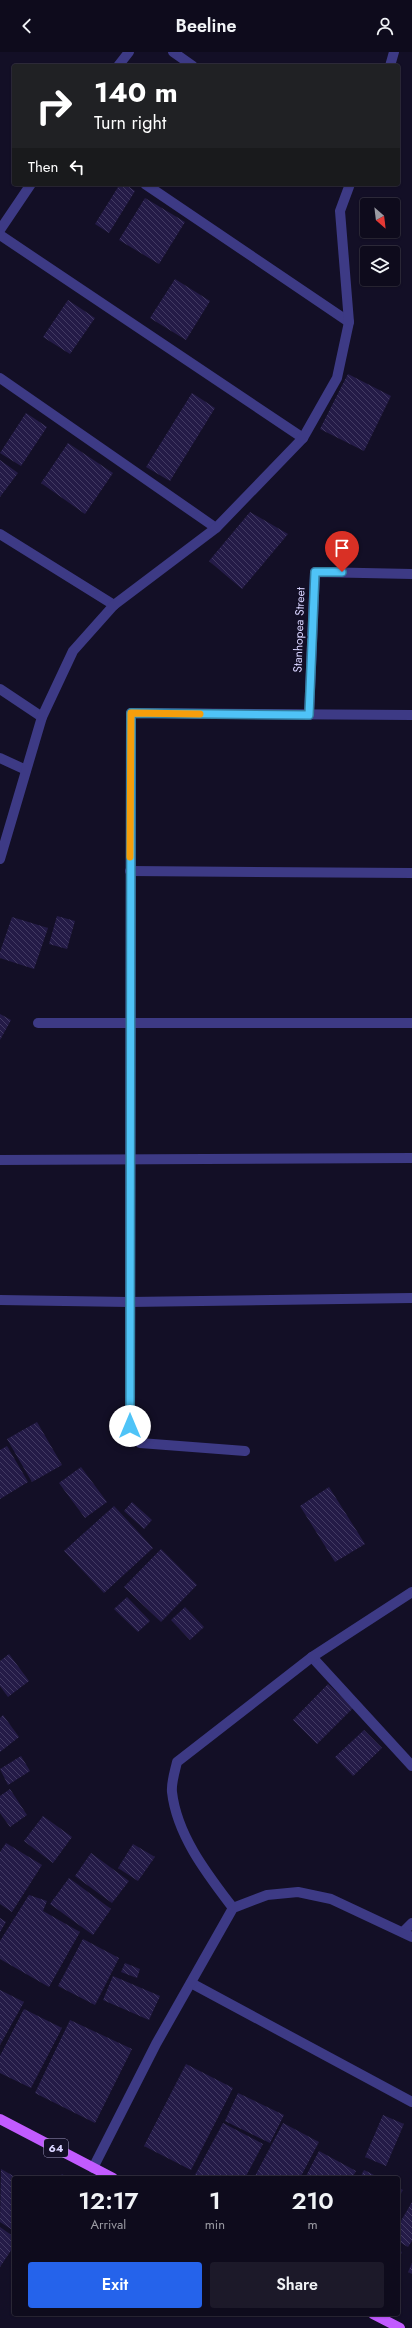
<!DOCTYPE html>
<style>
:root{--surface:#0e0b1c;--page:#1c1929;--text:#f1f3f6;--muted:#9b9ba3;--line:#2e2b3b;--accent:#2563eb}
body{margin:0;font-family:Jost,sans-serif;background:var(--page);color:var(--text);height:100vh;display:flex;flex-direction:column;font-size:15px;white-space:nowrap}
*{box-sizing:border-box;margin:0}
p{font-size:13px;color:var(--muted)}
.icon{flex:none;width:22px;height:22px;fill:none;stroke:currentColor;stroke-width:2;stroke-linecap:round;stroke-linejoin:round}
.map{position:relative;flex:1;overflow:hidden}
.details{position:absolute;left:12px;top:2124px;width:388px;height:140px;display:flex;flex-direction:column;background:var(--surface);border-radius:4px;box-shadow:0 1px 3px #0004,0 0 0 1px var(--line)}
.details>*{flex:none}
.guide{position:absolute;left:12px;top:12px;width:388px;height:122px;border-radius:4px;box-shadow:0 1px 3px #0004,0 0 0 1px var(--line);background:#202124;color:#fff;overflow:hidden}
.needle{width:26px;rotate:152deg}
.controls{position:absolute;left:360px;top:146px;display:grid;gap:8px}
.controls a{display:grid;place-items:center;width:40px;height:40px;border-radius:4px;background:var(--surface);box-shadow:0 1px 3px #0004,0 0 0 1px var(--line);font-size:20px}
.pin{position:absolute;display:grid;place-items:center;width:34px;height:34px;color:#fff;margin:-41px -17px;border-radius:50% 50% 50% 0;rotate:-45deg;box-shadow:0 0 4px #0007}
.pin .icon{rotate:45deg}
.me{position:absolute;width:44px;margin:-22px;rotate:0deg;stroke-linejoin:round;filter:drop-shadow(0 0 3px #0008)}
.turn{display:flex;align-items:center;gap:14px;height:84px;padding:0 16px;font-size:18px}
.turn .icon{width:52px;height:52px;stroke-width:2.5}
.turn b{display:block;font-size:28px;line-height:34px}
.then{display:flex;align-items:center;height:38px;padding:0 16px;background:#0003;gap:8px;font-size:15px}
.eta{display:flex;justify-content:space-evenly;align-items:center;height:68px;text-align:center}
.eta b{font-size:24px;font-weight:600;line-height:28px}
.primary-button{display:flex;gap:8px;margin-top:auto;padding:8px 16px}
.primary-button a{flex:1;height:46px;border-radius:4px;background:var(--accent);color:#fff;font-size:16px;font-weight:600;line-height:46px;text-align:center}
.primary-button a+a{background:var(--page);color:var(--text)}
header{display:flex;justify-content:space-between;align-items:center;height:52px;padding:0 16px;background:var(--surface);font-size:18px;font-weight:600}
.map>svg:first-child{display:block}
.building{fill:url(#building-back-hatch)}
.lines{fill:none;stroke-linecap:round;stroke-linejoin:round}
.minor{stroke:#3d3a85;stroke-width:10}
.primary{stroke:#c25bff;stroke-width:10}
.route-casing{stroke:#337fa1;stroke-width:10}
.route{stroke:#4fc3f7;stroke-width:7}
.slow{stroke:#f59e0b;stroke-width:7}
.labels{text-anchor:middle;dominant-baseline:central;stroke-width:4;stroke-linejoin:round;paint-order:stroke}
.shield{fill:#130f26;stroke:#9e99be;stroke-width:1}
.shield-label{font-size:11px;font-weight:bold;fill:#d9d4ff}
.street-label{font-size:12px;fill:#d9d4ff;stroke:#130f26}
</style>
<header><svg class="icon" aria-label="back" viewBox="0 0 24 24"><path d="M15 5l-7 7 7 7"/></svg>Beeline<svg class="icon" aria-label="person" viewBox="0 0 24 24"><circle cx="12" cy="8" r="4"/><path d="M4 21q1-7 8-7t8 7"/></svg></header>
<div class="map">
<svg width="412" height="2276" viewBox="0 0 412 2276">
<defs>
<pattern id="building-back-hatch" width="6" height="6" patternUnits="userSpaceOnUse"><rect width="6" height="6" fill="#241b47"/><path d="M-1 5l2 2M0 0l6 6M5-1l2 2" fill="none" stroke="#433b63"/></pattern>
</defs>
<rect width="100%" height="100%" fill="#130f26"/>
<g class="building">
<path d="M120,132H125L135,139L109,181L95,172Z"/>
<path d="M145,146L185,170L159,212L119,188Z"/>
<path d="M175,227L210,249L186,288L150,266Z"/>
<path d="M68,248L95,266L70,302L43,285Z"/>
<path d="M348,322L391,344L364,399L320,377Z"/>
<path d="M192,341L215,356L170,429L146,415Z"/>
<path d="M26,361L47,375L21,414L0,401Z"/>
<path d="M68,391L113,421L85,462L41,431Z"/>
<path d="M0,408L18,421L0,445Z"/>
<path d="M250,460L288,482L242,537L209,509Z"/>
<path d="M57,864L75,869L67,897L49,892Z"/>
<path d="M12,865L48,876L34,917L0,906V900Z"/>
<path d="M0,962L11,968L0,988Z"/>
<path d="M37,1370L62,1413L32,1430L7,1387Z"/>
<path d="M7,1394L28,1430L0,1447V1398Z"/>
<path d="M81,1415L107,1450L85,1466L59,1431Z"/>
<path d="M329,1435L365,1492L335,1510L300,1454Z"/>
<path d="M132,1450L152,1468L144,1477L124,1459Z"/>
<path d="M114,1454L153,1496L104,1541L64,1499Z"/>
<path d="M161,1497L197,1533L161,1570L124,1535Z"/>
<path d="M127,1545L150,1569L138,1580L114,1557Z"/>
<path d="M185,1555L204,1575L190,1588L171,1568Z"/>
<path d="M9,1602L29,1629L8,1645L0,1634V1609Z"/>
<path d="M328,1632L353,1656L317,1692L293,1668Z"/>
<path d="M3,1663L19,1685L0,1700V1666Z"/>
<path d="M364,1678L382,1696L353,1724L335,1705Z"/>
<path d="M21,1704L30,1719L8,1733L0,1717Z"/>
<path d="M10,1737L27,1763L10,1775L0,1761V1744Z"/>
<path d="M43,1764L72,1785L53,1811L24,1789Z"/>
<path d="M6,1791L42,1813L12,1860L0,1852V1800Z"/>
<path d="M133,1792L155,1805L138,1829L118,1816Z"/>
<path d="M91,1801L129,1829L112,1851L75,1824Z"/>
<path d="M69,1826L111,1857L93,1883L50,1852Z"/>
<path d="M29,1843L47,1849L43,1859L80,1880L49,1935L0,1907V1889Z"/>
<path d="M0,1866L6,1870L0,1880Z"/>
<path d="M83,1887L119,1906L95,1953L58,1934Z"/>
<path d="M125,1911L140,1917L137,1926L121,1920Z"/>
<path d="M113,1924L160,1944L149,1968L103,1948Z"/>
<path d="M0,1938L24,1950L0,1993Z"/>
<path d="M24,1957L62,1976L31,2036L0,2021V2004Z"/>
<path d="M70,1968L132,1997L95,2071L35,2041Z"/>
<path d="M186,2012L233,2036L191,2118L144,2094Z"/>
<path d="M238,2041L284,2063L270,2091L225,2069Z"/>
<path d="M383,2063L404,2072L386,2114L365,2105Z"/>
<path d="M223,2071L263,2092L245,2126H202L195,2123Z"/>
<path d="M283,2071L319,2090L300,2126H254Z"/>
<path d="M319,2099L356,2119L352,2126H305Z"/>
<path d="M1,2117L17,2126H14V2179L0,2170Z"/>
<path d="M364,2118L380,2126H360Z"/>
<path d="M62,2122L68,2126H59Z"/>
<path d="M398,2135L403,2138L398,2147Z"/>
<path d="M412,2150V2189L408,2195L398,2189V2174Z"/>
<path d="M0,2175L14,2185V2194L0,2215Z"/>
<path d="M398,2198L402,2200L398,2207Z"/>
<path d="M412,2211V2222L408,2220Z"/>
</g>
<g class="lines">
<g class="minor">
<path d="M173,0L193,14"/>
<path d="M118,14L129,0"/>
<path d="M390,14L394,0"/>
<path d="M145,132L349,270"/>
<path d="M0,178L31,132"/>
<path d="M0,183L303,386"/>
<path d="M0,326L216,476"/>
<path d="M0,482L114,553"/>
<path d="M0,637L42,665"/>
<path d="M309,663L315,520L412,522"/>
<path d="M0,706L26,718"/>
<path d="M0,807L42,665L73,599L114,553L216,476L303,386L337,326L349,270L340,159L350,132"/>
<path d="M130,819L412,821"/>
<path d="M38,971H412"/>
<path d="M0,1108L412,1106"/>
<path d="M0,1248L129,1250L412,1246"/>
<path d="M245,1399L140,1391L130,1374L131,661L412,663"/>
<path d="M312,1605L412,1714"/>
<path d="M233,1856C208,1823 177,1784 172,1740C171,1731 175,1719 177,1710L312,1605L412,1540"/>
<path d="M403,1880L412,1871"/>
<path d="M191,1931L412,2050"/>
<path d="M93,2116L156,1992L233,1856L267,1843L298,1840L331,1847L412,1885"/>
</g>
<g class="primary">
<path d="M0,2067L113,2126"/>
<path d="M373,2262L400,2276"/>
</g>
</g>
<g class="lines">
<g class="route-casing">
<path id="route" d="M130,1374L131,661L309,663L315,520H342"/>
</g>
<use href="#route" class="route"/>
<path class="slow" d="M130,805L131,661L200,662"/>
</g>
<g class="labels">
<rect class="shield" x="44" y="2087" width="24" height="18" rx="3"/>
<g class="shield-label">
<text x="56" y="2096">64</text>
</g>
<g class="street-label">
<text transform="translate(299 578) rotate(-88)">Stanhopea Street</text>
</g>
</g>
</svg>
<div class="controls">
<a><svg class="needle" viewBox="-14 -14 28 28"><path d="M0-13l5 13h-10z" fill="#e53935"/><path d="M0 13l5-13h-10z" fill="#9b9ba3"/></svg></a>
<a><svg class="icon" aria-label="layers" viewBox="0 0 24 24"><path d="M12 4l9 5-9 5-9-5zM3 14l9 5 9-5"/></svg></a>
</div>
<div class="pin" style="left:342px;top:520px;background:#d93025"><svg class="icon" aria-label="arrive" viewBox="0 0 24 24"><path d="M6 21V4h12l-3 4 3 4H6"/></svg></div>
<svg class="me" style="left:130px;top:1374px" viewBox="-20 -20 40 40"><circle r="19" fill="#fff"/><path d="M0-13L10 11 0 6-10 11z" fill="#4fc3f7"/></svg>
<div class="guide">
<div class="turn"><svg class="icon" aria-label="right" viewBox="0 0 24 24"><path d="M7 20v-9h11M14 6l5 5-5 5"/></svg><div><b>140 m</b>Turn right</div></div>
<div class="then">Then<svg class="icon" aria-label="left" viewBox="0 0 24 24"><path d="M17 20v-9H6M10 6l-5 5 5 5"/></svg></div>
</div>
<section class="details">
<div class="eta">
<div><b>12:17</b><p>Arrival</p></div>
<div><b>1</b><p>min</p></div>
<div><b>210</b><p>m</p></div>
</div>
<div class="primary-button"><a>Exit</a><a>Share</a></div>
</section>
</div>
